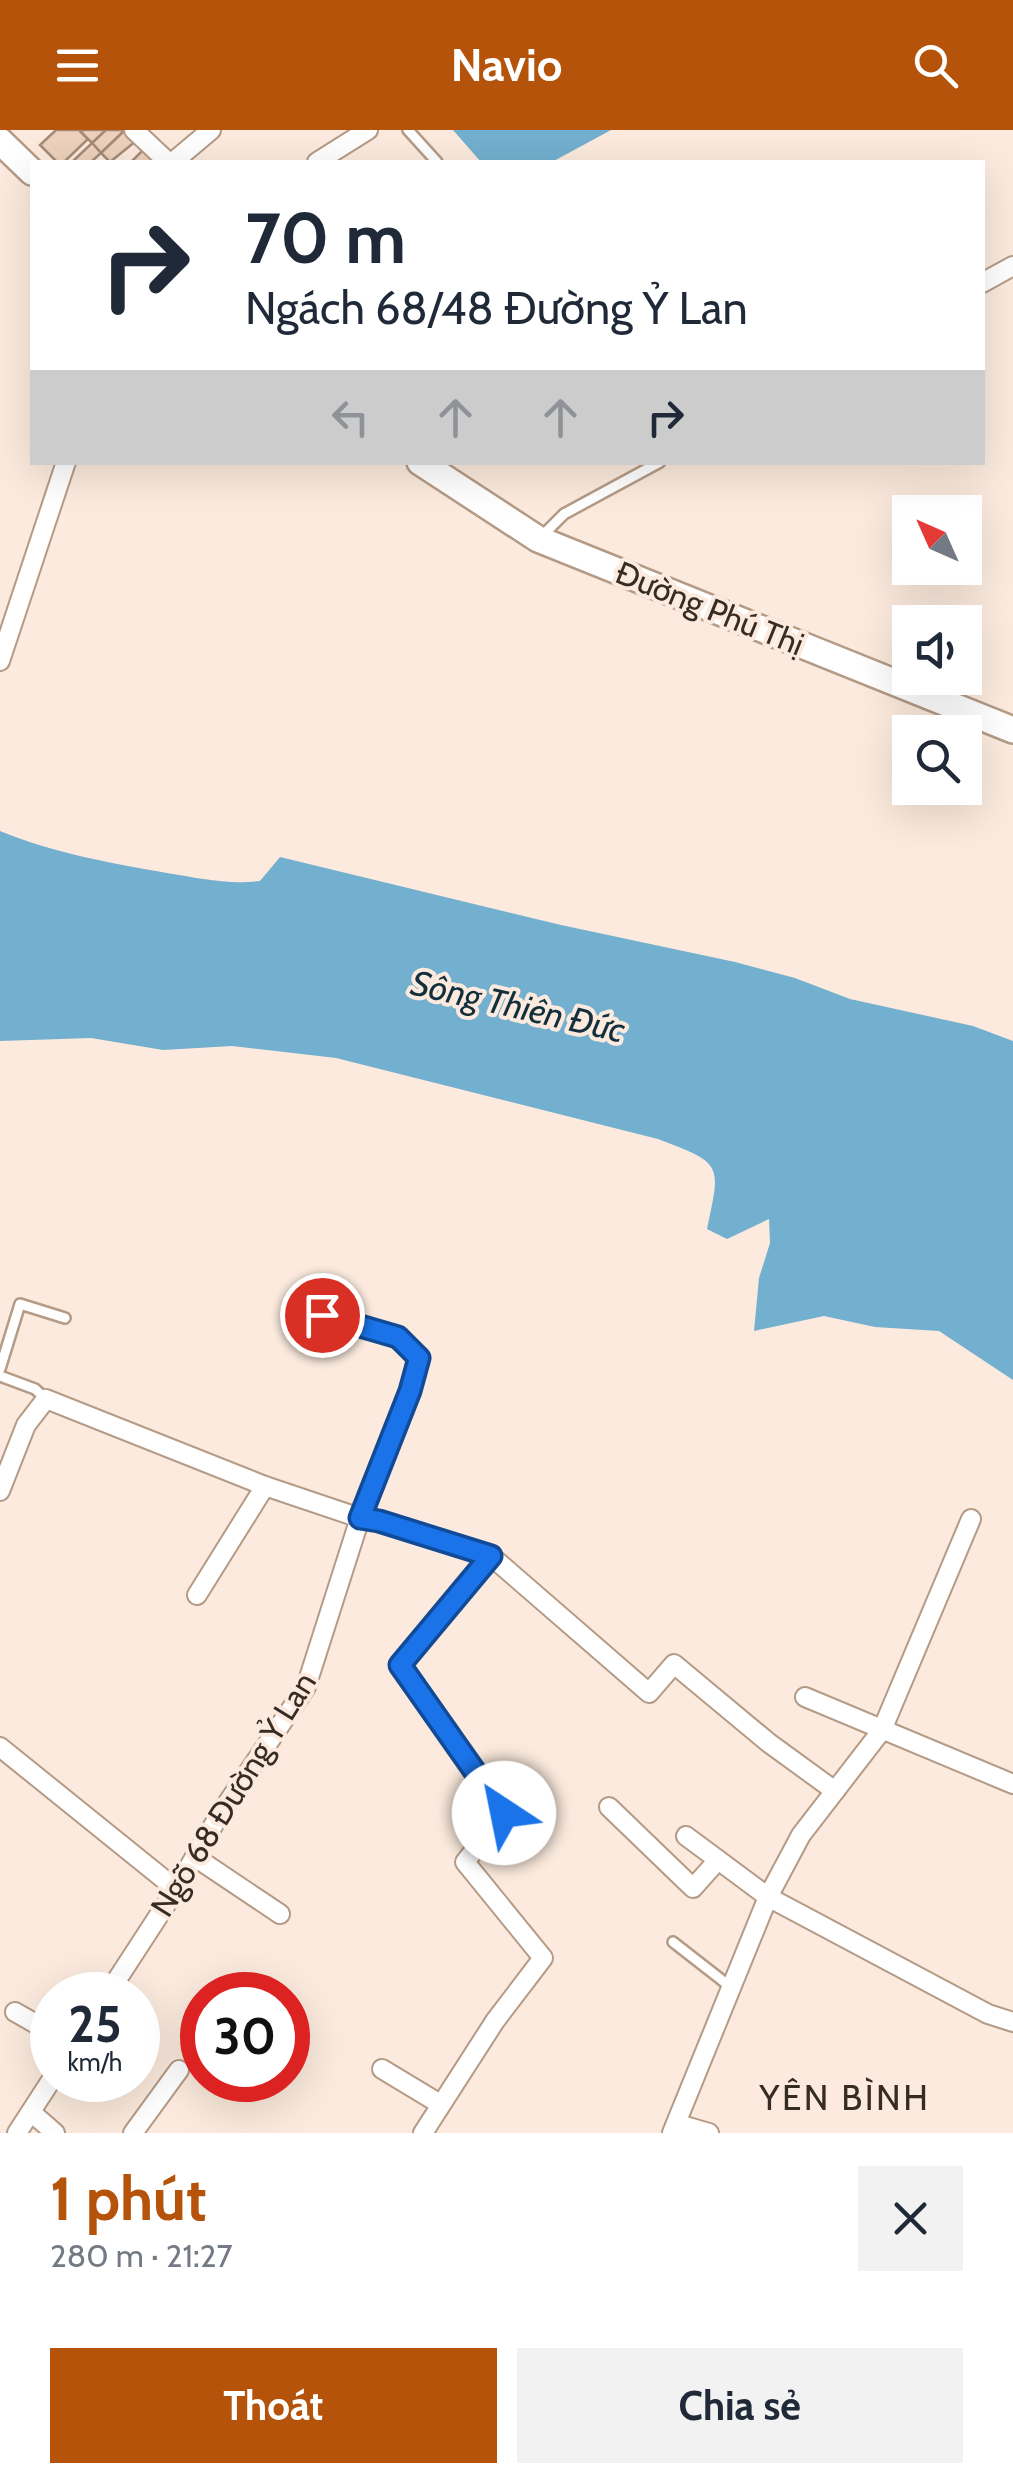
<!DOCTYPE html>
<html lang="vi">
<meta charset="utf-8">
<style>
:root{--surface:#fff;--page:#f2f2f3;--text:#1f2937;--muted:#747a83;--accent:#b45309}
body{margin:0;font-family:Cabin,sans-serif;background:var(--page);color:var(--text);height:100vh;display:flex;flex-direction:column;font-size:38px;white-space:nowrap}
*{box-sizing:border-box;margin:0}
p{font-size:32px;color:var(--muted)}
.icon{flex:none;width:55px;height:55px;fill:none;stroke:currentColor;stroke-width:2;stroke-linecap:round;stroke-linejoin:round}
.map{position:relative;height:2003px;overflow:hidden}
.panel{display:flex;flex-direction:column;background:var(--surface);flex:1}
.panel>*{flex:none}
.banner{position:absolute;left:30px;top:30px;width:955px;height:305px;border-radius:0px;box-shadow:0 10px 40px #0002;background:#fff;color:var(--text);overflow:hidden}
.needle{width:65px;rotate:315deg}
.controls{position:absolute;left:892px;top:365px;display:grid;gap:20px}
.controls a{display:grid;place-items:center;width:90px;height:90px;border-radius:0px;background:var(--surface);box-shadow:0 10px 40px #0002;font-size:50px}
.speed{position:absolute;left:30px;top:1842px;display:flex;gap:20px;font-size:50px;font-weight:700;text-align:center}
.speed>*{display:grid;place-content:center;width:130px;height:130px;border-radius:50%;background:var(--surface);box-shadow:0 10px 40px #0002;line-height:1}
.speed small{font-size:25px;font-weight:400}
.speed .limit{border:15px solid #d22;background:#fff;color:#111}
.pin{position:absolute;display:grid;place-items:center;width:85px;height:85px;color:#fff;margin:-42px;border:5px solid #fff;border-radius:50%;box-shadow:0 2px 10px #0007}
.me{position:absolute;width:110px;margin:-55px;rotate:326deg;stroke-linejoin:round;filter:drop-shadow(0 0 8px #0008)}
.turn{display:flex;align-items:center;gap:35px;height:210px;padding:0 50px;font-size:45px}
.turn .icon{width:130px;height:130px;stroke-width:2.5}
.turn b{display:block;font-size:70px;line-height:85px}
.lanes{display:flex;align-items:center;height:95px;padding:0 50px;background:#0003;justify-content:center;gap:50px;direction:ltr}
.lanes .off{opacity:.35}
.round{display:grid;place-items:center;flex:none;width:105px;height:105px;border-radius:0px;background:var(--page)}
.head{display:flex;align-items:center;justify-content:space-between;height:170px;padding:0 50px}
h1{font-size:60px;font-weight:700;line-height:75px;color:var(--accent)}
.primary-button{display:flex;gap:20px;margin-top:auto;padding:20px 50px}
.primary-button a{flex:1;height:115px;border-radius:0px;background:var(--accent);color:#fff;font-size:40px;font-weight:700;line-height:115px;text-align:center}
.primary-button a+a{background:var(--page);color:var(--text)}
header{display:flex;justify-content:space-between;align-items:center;height:130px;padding:0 50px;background:var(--accent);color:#fff;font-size:45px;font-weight:700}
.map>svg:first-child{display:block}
.water{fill:#73afcf}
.building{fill:#edd1bc;stroke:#a58b77;stroke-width:2.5}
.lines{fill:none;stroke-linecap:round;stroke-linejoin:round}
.lane-casing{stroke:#b59b86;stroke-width:14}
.street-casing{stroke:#b59b86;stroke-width:22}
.secondary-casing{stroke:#b59b86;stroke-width:30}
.lane{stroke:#fff;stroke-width:9}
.street{stroke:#fff;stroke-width:18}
.secondary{stroke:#fff;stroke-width:25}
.route-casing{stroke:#114b97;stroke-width:25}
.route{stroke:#1a73e8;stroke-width:18}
.labels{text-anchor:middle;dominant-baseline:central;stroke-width:8;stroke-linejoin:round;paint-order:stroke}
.street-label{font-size:32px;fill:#372c24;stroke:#fbeadd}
.water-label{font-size:35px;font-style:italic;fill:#122f3d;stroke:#fbeadd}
.neighbourhood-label{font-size:35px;letter-spacing:2.5px;fill:#372c24;stroke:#fbeadd}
</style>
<header><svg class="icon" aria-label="menu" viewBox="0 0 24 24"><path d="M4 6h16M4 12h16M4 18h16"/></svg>Navio<svg class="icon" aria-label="search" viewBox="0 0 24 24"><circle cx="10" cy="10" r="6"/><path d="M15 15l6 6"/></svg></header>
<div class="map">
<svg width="1013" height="2003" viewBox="0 0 1013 2003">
<rect width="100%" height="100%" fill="#fbeadd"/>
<g class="water">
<path d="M453,0H611L552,32H481Z"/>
<path d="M0,701C54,723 109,733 167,743C198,748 228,755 260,751L280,727L561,795L735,832L795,848L850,869L973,896L1013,911V1250L939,1201L875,1197L824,1186L754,1201L759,1148L770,1113L769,1089L727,1109L707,1099C721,1033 723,1034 658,1009L336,928L232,916L163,920L91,908L0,911Z"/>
</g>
<g class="building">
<path d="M56,0H79L88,9L64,32H57L40,15Z"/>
<path d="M83,0H106L92,13L81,2Z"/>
<path d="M106,0H125L101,23L92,13Z"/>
<path d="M125,0L136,11L110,32L101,23Z"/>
<path d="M92,13L101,23L91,32H72Z"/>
<path d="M147,16L163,32H131Z"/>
</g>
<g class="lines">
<g class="lane-casing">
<g id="lane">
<path d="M408,0L437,32"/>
<path d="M540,408L564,384L660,332"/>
<path d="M0,1239L20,1174L65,1188"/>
<path d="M0,1246L35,1259L46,1269"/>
<path d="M673,1812L732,1858"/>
</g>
</g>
<g class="street-casing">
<g id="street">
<path d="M134,0L168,32"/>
<path d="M173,32L211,0"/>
<path d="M317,32L368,0"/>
<path d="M982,153L1013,136"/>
<path d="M0,531L66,332"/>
<path d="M0,1361L26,1295L46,1269L265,1356L360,1388L379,1391L491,1426L649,1563L674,1534L769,1613L835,1661"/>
<path d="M197,1465L265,1356"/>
<path d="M805,1567L1013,1654"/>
<path d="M0,1617L176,1759"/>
<path d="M609,1677L693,1758L718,1730"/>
<path d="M686,1706L768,1767L988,1884L1013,1892"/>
<path d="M195,1727L280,1784"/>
<path d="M107,1865L176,1759L220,1684L306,1557L360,1388L410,1261L419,1228C398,1198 354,1197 322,1185L314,1177"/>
<path d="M15,1882L52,1903"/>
<path d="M382,1939L440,1974"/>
<path d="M31,1982L55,2003"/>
<path d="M678,1994L709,2003"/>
<path d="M17,2003L52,1949"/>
<path d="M133,2003L179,1940"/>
<path d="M423,2003L495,1891L543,1828L465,1732L504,1683L401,1535L491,1426"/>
<path d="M672,2003L768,1767L801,1705L882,1600L971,1389"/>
</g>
</g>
<g class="secondary-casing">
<g id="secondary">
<path d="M0,11L32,42"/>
<path d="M420,332L538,409L1013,600"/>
</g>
</g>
<use href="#lane" class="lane"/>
<use href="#street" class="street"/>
<use href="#secondary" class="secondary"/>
</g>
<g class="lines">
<g class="route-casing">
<path id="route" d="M322,1185L398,1207L419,1228L410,1261L360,1388L379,1391L491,1426L400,1535L504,1683"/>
</g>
<use href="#route" class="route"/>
</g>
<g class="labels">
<g class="street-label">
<text transform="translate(710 478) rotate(22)">Đường Phú Thị</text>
<text transform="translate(233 1664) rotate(-58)">Ngõ 68 Đường Ỷ Lan</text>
</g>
<g class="water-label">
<text transform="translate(518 876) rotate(13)">Sông Thiên Đức</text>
</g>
<g class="neighbourhood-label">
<text x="845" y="1967">YÊN BÌNH</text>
</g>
</g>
</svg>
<div class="controls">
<a><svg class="needle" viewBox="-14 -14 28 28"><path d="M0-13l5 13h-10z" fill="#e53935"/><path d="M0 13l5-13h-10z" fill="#747a83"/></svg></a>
<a><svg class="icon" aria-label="sound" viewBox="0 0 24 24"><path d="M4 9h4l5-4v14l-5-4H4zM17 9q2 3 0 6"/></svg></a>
<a><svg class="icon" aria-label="search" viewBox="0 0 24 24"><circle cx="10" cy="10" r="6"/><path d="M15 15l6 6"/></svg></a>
</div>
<div class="speed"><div>25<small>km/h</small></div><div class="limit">30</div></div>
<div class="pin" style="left:322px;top:1185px;background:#d93025"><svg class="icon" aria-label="arrive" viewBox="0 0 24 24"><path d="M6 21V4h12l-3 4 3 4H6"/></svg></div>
<svg class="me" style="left:504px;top:1683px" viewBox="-20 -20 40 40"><circle r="19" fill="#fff"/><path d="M0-13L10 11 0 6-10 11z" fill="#1a73e8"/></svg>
<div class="banner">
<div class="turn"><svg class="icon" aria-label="right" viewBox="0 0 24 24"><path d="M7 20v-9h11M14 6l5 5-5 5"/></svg><div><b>70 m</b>Ngách 68/48 Đường Ỷ Lan</div></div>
<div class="lanes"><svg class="icon off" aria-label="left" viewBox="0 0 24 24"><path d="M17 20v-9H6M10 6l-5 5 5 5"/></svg><svg class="icon off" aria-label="ahead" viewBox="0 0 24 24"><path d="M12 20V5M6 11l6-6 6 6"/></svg><svg class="icon off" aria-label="ahead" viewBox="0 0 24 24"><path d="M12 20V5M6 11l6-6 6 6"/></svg><svg class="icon" aria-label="right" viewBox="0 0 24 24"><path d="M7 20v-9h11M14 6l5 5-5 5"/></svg></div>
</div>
</div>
<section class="panel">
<div class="head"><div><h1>1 phút</h1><p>280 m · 21:27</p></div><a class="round"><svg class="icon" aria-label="close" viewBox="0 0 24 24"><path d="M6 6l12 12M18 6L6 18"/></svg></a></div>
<div class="primary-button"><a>Thoát</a><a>Chia sẻ</a></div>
</section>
